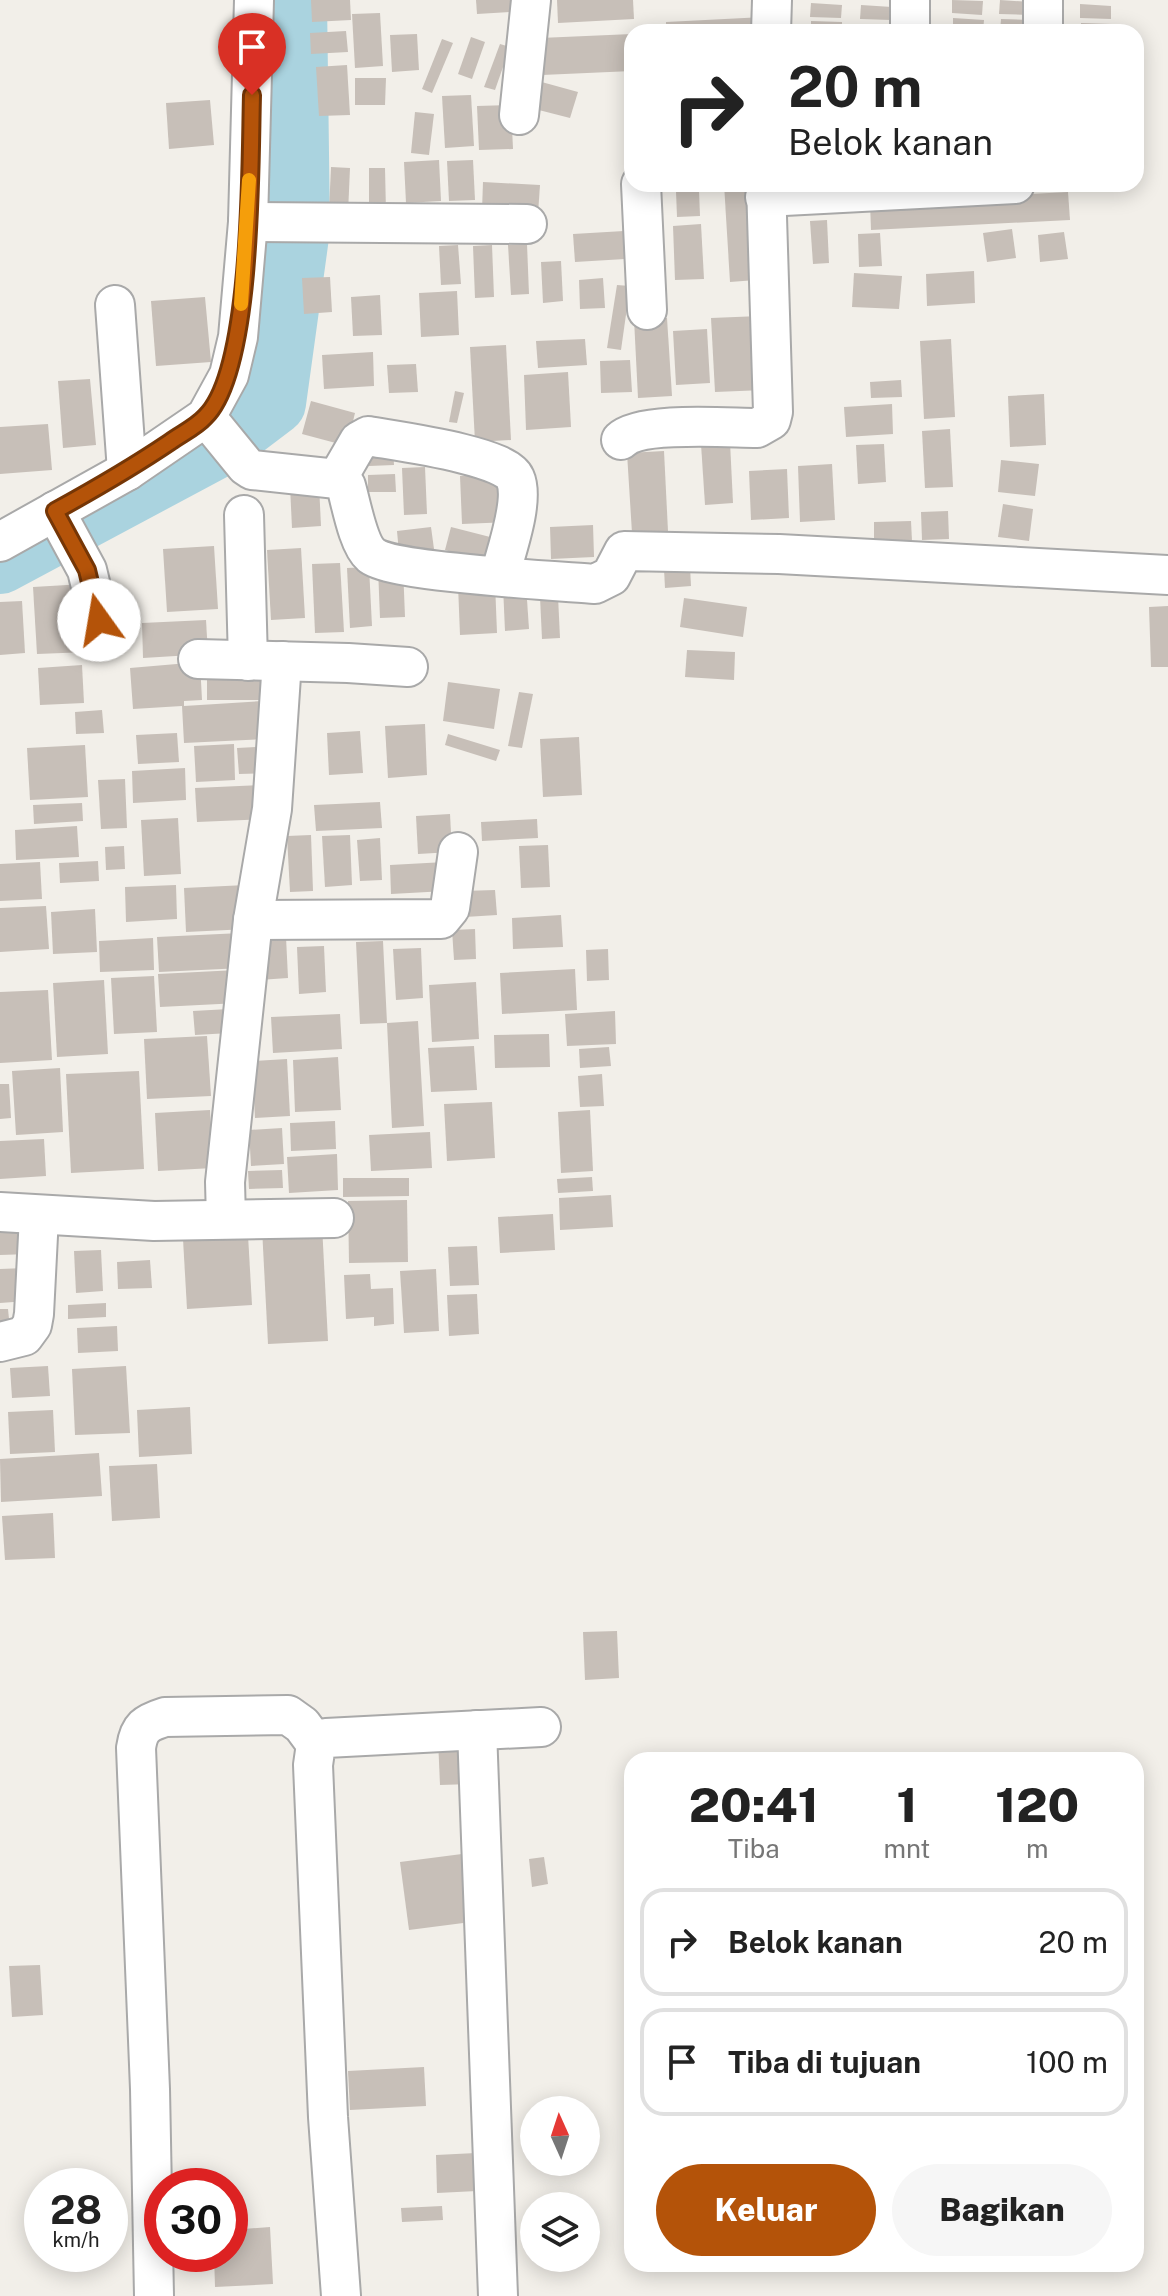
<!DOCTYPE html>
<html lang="id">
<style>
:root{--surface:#fff;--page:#f6f6f6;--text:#222;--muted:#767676;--line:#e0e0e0;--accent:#b45309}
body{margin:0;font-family:"Public Sans",sans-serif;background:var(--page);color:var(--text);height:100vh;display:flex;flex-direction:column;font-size:30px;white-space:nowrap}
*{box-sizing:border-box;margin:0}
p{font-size:26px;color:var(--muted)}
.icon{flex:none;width:44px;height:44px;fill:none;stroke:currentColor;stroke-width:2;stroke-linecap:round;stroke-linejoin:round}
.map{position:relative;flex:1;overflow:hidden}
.panel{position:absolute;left:624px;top:1752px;width:520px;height:520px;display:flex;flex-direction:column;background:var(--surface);border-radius:24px;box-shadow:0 4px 20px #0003}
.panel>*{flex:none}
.guide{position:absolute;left:624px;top:24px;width:520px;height:168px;border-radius:24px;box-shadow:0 4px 20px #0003;background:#fff;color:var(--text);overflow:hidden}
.needle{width:52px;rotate:357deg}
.tools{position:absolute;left:520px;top:2096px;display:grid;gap:16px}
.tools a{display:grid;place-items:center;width:80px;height:80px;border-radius:50%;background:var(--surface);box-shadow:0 4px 20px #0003;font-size:40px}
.speed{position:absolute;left:24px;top:2168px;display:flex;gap:16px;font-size:40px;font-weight:700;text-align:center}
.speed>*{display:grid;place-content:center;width:104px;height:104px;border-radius:50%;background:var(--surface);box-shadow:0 4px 20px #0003;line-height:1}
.speed small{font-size:20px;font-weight:400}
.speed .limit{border:12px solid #d22;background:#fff;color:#111}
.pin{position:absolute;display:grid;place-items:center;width:68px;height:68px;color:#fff;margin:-82px -34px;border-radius:50% 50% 50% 0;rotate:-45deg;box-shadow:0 0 8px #0007}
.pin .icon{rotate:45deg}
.me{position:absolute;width:88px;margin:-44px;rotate:347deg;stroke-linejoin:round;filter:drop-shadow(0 0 6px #0008)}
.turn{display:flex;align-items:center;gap:28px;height:168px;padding:0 32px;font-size:36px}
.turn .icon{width:104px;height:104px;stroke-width:2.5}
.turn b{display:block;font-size:56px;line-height:68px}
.eta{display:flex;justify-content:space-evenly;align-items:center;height:136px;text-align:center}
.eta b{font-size:48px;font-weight:800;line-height:56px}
.cta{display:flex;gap:16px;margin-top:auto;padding:16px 32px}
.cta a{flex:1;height:92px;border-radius:48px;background:var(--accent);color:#fff;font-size:32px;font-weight:800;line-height:92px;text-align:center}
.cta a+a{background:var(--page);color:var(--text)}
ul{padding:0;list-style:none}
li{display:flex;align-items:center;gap:24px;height:108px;margin:0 16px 12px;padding:0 16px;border:4px solid var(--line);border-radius:24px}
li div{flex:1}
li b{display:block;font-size:30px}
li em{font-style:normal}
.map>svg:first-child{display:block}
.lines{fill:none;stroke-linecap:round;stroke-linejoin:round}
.river{stroke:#aad3df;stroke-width:64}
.building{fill:#c7bfb8}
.street-casing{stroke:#a9a9a9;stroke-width:42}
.street{stroke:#fff;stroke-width:38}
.route-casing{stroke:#753606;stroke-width:20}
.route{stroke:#b45309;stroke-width:14}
.slow{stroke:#f59e0b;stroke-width:14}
</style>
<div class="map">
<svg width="1168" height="2296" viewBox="0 0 1168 2296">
<rect width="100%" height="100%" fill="#f2efe9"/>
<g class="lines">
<path class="river" d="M0,562L217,446L274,403L298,229L295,0"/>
</g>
<g class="building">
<path d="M311,0H350L351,20L312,22Z"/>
<path d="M476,0H510V12L477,14Z"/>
<path d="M557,0H633L634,19L558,23Z"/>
<path d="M952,0L983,1L982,15L952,13Z"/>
<path d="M1000,0L1031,2L1030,15L999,14Z"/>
<path d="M811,3L842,5L841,18L810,17Z"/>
<path d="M1080,4L1111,6V19L1080,18Z"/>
<path d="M861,5L892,7L891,20L860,19Z"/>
<path d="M380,13L383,66L355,68L352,14Z"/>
<path d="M765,17L766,32H666V22Z"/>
<path d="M953,18L984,20L983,32H953Z"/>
<path d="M1001,19L1032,20L1031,32H1000Z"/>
<path d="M811,21L842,22V32H811Z"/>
<path d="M1081,23L1112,24V32H1081Z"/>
<path d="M862,24L893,26V32H862Z"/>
<path d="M346,31L348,52L311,54L310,33Z"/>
<path d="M417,34L419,70L392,72L390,35Z"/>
<path d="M632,34V71L542,75L540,38Z"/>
<path d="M471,37L485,42L472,79L458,74Z"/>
<path d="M442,39L453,43L432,93L422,89Z"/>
<path d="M500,44L510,47L495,90L484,87Z"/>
<path d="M347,65L350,115L319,116L316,67Z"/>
<path d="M355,78H386L385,105H355Z"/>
<path d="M538,81L578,92L570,118L531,108Z"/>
<path d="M471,95L474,146L445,148L442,96Z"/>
<path d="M210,100L214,145L169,149L166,103Z"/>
<path d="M511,105L513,149L479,150L477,106Z"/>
<path d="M415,112L434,114L429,155L411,153Z"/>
<path d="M439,160L441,201L406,203L404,162Z"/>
<path d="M473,160L475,200L449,201L447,161Z"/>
<path d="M331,167L350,168L348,213L329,211Z"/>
<path d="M369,168H385L386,212H369Z"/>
<path d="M483,182L540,185L538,214L482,210Z"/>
<path d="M724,184H751L756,280L730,282Z"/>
<path d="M699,190L700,216L677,217L676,191Z"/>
<path d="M1068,192L1070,220L871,230L870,202Z"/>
<path d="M827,220L829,263L813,264L810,221Z"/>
<path d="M701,224L704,279L675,280L673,226Z"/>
<path d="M1012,229L1016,258L987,262L983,233Z"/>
<path d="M624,231L625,259L575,262L573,234Z"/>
<path d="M1064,232L1068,259L1040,262L1038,235Z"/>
<path d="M880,233L882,266L859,267L858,234Z"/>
<path d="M527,244L529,294L511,295L508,245Z"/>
<path d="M458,245L461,284L441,285L439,246Z"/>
<path d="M492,245L494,297L475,298L473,246Z"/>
<path d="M561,261L563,301L543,303L541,262Z"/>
<path d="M974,271L975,303L927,306L926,274Z"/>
<path d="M854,273L902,276L899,309L852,307Z"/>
<path d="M330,277L332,312L304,314L302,278Z"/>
<path d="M603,278L605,308L580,309L579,280Z"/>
<path d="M617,285L630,286L621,350L607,348Z"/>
<path d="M457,291L459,335L421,337L419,293Z"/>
<path d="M380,295L382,335L353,336L351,297Z"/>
<path d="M205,297L211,362L156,366L151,301Z"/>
<path d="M760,316L764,390L715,392L711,318Z"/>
<path d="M667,318L672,396L638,398L634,319Z"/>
<path d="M707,329L710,383L676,385L673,331Z"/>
<path d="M585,339L587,365L538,368L536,341Z"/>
<path d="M951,339L955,417L924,419L920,341Z"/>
<path d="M506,345L511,440L475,442L470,347Z"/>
<path d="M373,352L374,386L324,389L322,355Z"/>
<path d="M630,360L632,392L601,393L600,361Z"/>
<path d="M416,364L418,392L389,393L387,365Z"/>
<path d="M568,372L571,427L526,430L524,375Z"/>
<path d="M90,379L96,445L63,448L58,381Z"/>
<path d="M901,380L902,397L871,398L870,382Z"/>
<path d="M455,391L464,393L457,423L449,422Z"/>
<path d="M1044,394L1046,445L1010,447L1008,396Z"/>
<path d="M311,401L355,413L347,446L302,434Z"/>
<path d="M892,404L893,434L846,437L844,407Z"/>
<path d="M48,424L52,470L0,474V427Z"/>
<path d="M950,429L953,487L925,488L922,431Z"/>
<path d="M730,442L733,503L705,505L701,444Z"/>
<path d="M884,444L886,482L858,484L856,445Z"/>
<path d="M393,450L394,465L369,466L368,451Z"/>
<path d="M664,451L668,531L632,533L627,453Z"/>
<path d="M1001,460L1039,464L1035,496L998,492Z"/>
<path d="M832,464L835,520L800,522L798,466Z"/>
<path d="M425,467L427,514L404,515L402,468Z"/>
<path d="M787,469L789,518L751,520L749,471Z"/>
<path d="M508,473L511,522L462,524L460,476Z"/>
<path d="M395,474L396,492H368V475Z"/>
<path d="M319,485L321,526L292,528L290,486Z"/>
<path d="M1003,504L1033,509L1029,541L998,537Z"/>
<path d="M948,511L949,539L922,540L921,512Z"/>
<path d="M911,521L912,541L874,542V522Z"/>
<path d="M593,525L594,557L551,559L550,527Z"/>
<path d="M431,527L434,549L399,553L397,531Z"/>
<path d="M451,527L498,539L491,563L445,550Z"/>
<path d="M214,546L218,609L167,612L163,549Z"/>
<path d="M301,548L305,618L271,620L267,550Z"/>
<path d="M340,563L344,632L315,633L312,564Z"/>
<path d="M369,567L372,626L350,628L347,568Z"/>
<path d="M403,567L405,617L380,618L378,568Z"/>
<path d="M690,567L691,586L665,588L664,569Z"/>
<path d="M495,583L497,633L460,635L458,585Z"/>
<path d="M84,584L88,652L37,654L33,587Z"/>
<path d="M526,585L529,629L505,631L503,586Z"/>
<path d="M558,596L560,638L542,639L540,597Z"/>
<path d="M684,598L747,607L743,637L680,627Z"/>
<path d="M22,601L25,653L0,655V602Z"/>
<path d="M1168,606V667H1151L1149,607Z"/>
<path d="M206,620L208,654L143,658L142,623Z"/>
<path d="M687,650L735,652L734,680L685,677Z"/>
<path d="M200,662L202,700L184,701V706L263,701L265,739L184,743L182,706L133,709L130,668Z"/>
<path d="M82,665L84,703L40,705L38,668Z"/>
<rect x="207" y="668" width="63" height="32"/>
<path d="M448,682L500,689L494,729L443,721Z"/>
<path d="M519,692L533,694L522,748L508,746Z"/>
<path d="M102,710L104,733L76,734L75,712Z"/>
<path d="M425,724L427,775L388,778L385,726Z"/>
<path d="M360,731L363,773L329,775L327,733Z"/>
<path d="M177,733L179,762L138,764L136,735Z"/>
<path d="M448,734L500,750L496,761L445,745Z"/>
<path d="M579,737L582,795L543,797L540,739Z"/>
<path d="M234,744L235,780L196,782L194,746Z"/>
<path d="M85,745L88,797L30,800L27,748Z"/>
<path d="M272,746L273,773L239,774L237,748Z"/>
<path d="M185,768L186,800L133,803L132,771Z"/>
<path d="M125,779L127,828L101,829L98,780Z"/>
<path d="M264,785L265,819L197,822L195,788Z"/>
<path d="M380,802L382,828L316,831L314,805Z"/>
<path d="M82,803L83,821L34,824L33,805Z"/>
<path d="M450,814L452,852L418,854L416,816Z"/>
<path d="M178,818L181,874L144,876L141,820Z"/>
<path d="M537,819L538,838L482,841L481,822Z"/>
<path d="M77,826L79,857L16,860L15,830Z"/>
<path d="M311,835L313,891L290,892L287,836Z"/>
<path d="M350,835L352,885L325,887L322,836Z"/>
<path d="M380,838L382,880L360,881L357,840Z"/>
<path d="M548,845L550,887L521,888L519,846Z"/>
<path d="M124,846L125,869L106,870L105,847Z"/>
<path d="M98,861L99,881L60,883L59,863Z"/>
<path d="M40,862L42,899L0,901V864Z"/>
<path d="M445,862L446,891L391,894L390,865Z"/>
<path d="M176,885L177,919L126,922L125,887Z"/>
<path d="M246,885L248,929L186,932L184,888Z"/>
<path d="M495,890L497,915L465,917L463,891Z"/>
<path d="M46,906L49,949L0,952V908Z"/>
<path d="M95,909L97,952L53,954L51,912Z"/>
<path d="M561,915L563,947L513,949L512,918Z"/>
<path d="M475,929L476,959L454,960L452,930Z"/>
<path d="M241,933L243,968L159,972L157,937Z"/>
<path d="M286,937L288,978L259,980L257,938Z"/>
<path d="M153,938L154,970L100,972L99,941Z"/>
<path d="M383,941L387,1023L418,1021L424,1126L392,1128L387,1023L360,1024L356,942Z"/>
<path d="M324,946L326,992L299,994L297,947Z"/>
<path d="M421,948L423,998L396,1000L393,949Z"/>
<path d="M608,949L609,980L587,981L586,950Z"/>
<path d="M575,969L577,1010L502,1014L500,973Z"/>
<path d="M237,970L239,1003L160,1007L158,974Z"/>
<path d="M154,976L157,1032L114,1034L111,978Z"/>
<path d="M104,980L108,1054L57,1057L53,983Z"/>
<path d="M476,982L479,1039L432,1042L429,985Z"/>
<path d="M48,990L52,1060L0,1063V992Z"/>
<path d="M229,1009L230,1033L195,1035L193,1011Z"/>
<path d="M615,1011L616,1044L567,1046L565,1014Z"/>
<path d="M340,1014L342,1049L273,1053L271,1017Z"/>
<path d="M549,1034L550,1067L495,1068L494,1035Z"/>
<path d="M207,1036L211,1096L147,1099L144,1039Z"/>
<path d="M474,1046L477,1090L431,1092L428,1048Z"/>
<path d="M609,1047L611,1066L580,1068L579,1049Z"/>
<path d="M338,1057L341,1110L295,1112L293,1060Z"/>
<path d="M287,1059L290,1116L255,1118L252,1061Z"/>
<path d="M60,1068L63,1132L16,1135L12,1071Z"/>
<path d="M139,1071L144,1169L71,1173L66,1074Z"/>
<path d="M602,1074L604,1106L580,1107L578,1076Z"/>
<path d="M0,1084H9L11,1118L0,1119Z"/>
<path d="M492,1102L495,1158L447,1161L444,1104Z"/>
<path d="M210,1110L213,1168L158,1171L155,1113Z"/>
<path d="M590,1110L593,1171L561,1173L558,1112Z"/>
<path d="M335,1121L336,1149L291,1151L290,1123Z"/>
<path d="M282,1128L284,1164L251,1166L249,1130Z"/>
<path d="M430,1132L432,1168L371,1171L369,1135Z"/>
<path d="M44,1139L46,1176L0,1179V1141Z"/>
<path d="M337,1154L338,1190L289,1193L287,1157Z"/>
<path d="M282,1170L283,1188L249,1189L248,1171Z"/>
<path d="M592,1177L593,1191L558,1193L557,1179Z"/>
<path d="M343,1178H409V1196L343,1197Z"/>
<path d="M611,1195L613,1227L560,1230L559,1198Z"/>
<path d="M407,1200L408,1262L349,1263L348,1201Z"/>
<path d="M553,1214L555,1250L500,1253L498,1217Z"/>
<path d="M322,1225L328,1341L268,1344L262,1228Z"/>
<path d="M29,1226L30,1254L0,1255V1228Z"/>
<path d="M248,1235L252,1305L187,1309L183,1239Z"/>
<path d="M477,1246L479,1285L450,1286L448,1247Z"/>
<path d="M101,1250L103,1291L76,1293L74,1251Z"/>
<path d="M150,1260L152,1288L118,1289L117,1262Z"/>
<path d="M25,1268L27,1301L0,1303V1269Z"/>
<path d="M436,1269L439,1331L404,1333L400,1271Z"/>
<path d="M370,1274L371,1289L393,1288L394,1324L374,1326V1317L346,1319L344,1275Z"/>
<path d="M477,1294L479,1334L449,1336L447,1295Z"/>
<path d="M106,1303V1317L68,1319V1305Z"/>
<path d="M0,1309H8L10,1329L0,1330Z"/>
<path d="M117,1326L118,1351L78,1353L77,1328Z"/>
<path d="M48,1366L50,1396L12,1398L10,1368Z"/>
<path d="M126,1366L130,1433L75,1435L72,1369Z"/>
<path d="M190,1407L192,1454L139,1457L137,1410Z"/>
<path d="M53,1410L55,1452L10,1454L8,1412Z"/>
<path d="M99,1453L102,1496L1,1502L0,1459Z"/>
<path d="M157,1464L160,1518L112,1521L109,1466Z"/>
<path d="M53,1513L55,1558L5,1560L2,1516Z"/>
<path d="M617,1631L619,1678L585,1680L583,1632Z"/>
<path d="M470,1738L472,1784L440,1785L438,1739Z"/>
<path d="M462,1854L471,1922L409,1930L400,1862Z"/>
<path d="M544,1857L548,1884L532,1887L529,1859Z"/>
<path d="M40,1965L43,2015L12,2017L9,1966Z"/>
<path d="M424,2067L426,2106L350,2110L348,2071Z"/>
<path d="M476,2153L477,2191L437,2193L436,2155Z"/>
<path d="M442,2206L443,2220L402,2222L401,2208Z"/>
<path d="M270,2227L273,2284L215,2287L214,2254H230V2230Z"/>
</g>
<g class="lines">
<g class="street-casing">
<g id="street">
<path d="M771,32L772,0"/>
<path d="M910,32V0"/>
<path d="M1043,32V0"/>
<path d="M519,115L531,0"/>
<path d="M641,184L647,310"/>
<path d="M765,197L1015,184"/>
<path d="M248,222L527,224"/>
<path d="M115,305L127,471"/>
<path d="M206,417L246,466L252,470L337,479L346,486C351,503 358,544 371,555C390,572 559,581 595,584L611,576L624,551L779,554L1168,575"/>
<path d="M621,440C641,421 728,428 757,428L771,420L773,412L766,184"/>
<path d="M337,479L359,441L368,436C395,441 505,455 515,478C525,500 506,552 500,575"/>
<path d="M55,511L87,570L99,620"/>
<path d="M244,515L248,661"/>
<path d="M0,542L127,471L206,417L229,375L238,337L248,222L254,0"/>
<path d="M198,659L348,663L408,667"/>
<path d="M253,920L441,919L450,908L458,852"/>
<path d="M0,1212L154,1221L334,1218"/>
<path d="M226,1219L225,1182L253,920L272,809L282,661"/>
<path d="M0,1342L24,1336L32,1325L34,1314L39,1216"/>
<path d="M477,1730L498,2296"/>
<path d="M154,2296L150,2089L136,1748C139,1727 146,1723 165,1717L288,1715L302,1725L316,1744"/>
<path d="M341,2296L328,2117L313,1765L316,1744L326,1738L541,1727"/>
</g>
</g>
<use href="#street" class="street"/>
</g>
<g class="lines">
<g class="route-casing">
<path id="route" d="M99,620L87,570L55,511C95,489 133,467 170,442C181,434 196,427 205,417C253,371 250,164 252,95"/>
</g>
<use href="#route" class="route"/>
<path class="slow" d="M241,304L249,180"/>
</g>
</svg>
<div class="tools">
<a><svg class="needle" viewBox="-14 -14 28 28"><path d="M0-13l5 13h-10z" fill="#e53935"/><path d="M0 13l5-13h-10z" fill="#767676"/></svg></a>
<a><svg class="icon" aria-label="layers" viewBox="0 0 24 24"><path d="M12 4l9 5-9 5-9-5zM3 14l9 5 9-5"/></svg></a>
</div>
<div class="speed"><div>28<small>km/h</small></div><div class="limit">30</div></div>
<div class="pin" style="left:252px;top:95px;background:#d93025"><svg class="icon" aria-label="arrive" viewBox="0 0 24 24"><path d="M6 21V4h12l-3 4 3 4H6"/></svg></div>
<svg class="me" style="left:99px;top:620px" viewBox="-20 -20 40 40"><circle r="19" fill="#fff"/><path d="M0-13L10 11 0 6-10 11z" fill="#b45309"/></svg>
<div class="guide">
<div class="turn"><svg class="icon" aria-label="right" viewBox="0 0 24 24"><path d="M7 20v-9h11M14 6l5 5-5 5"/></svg><div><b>20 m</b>Belok kanan</div></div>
</div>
<section class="panel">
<div class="eta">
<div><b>20:41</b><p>Tiba</p></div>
<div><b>1</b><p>mnt</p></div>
<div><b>120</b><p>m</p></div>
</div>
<ul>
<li><svg class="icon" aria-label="right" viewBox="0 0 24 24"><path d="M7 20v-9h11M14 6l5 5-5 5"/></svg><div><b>Belok kanan</b></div><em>20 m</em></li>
<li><svg class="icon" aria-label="arrive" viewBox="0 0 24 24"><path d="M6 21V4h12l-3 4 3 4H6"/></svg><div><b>Tiba di tujuan</b></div><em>100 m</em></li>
</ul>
<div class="cta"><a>Keluar</a><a>Bagikan</a></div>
</section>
</div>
